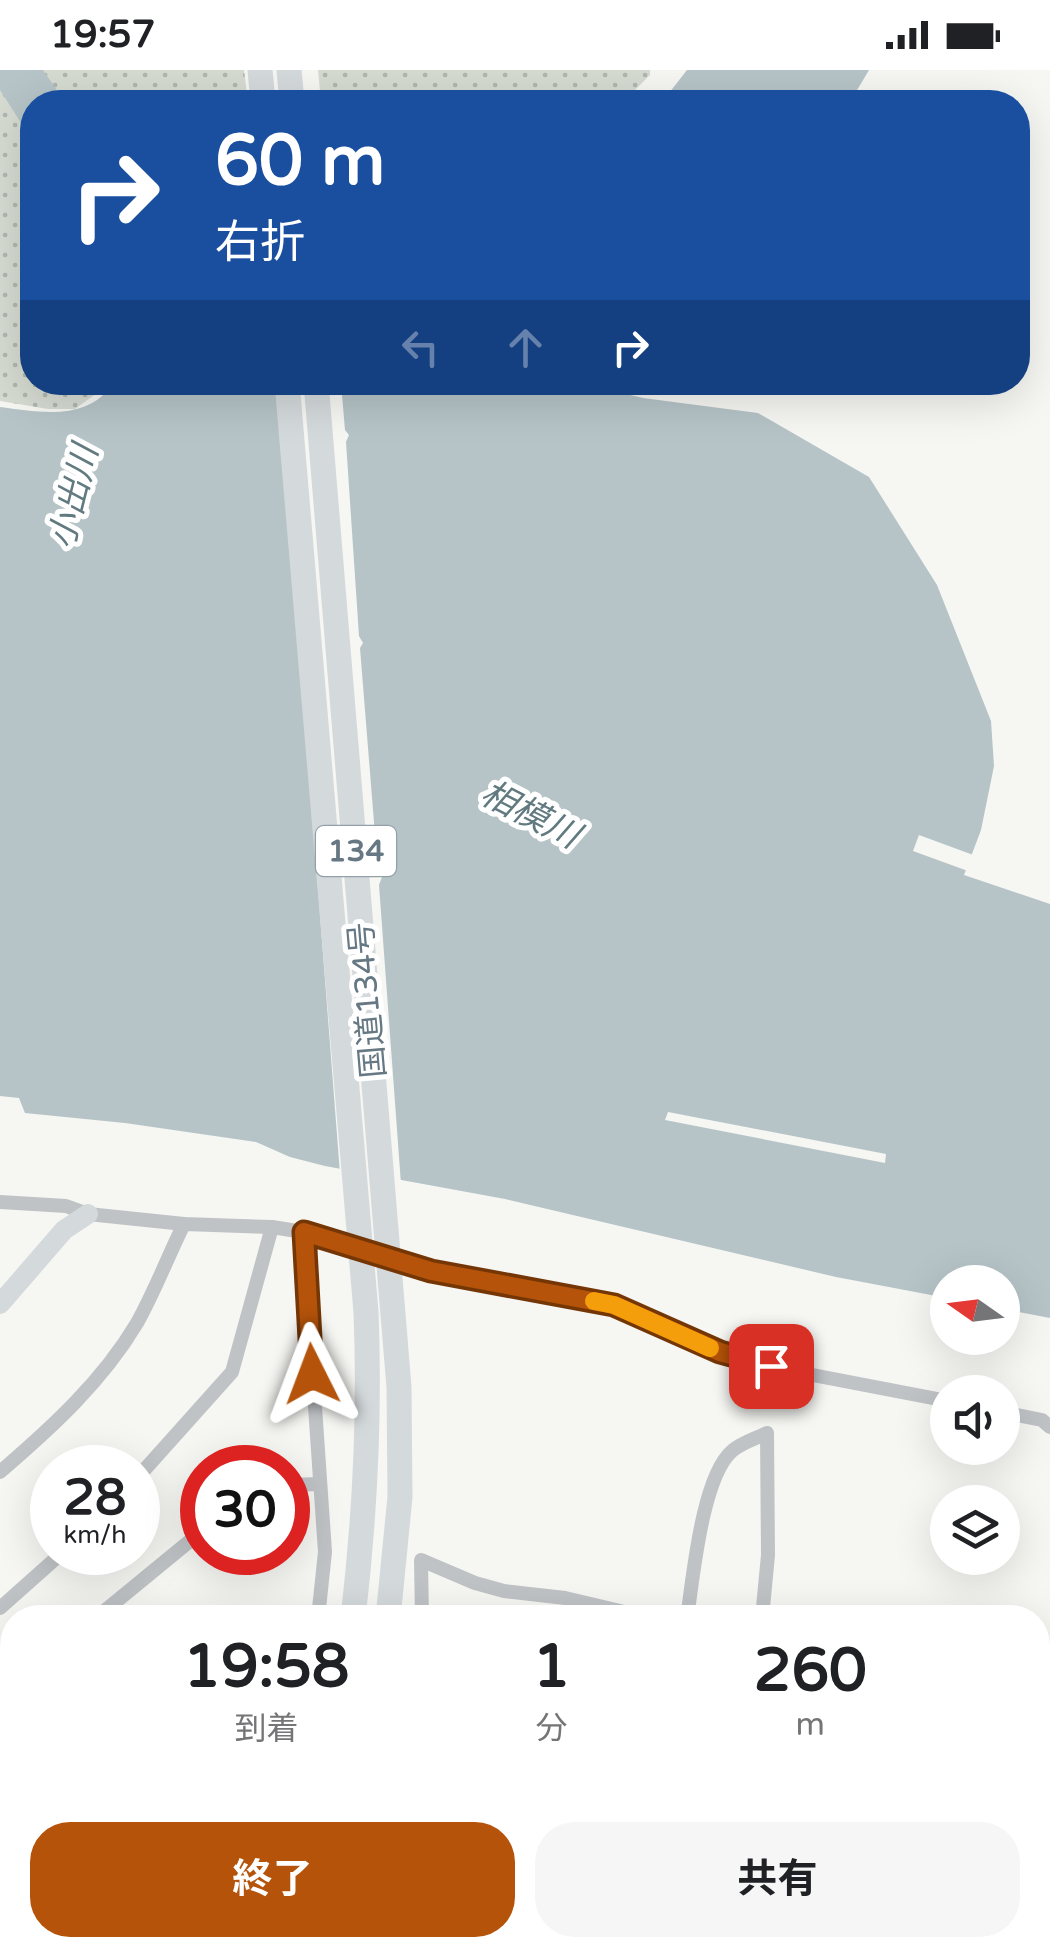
<!DOCTYPE html>
<html lang="ja">
<meta charset="utf-8">
<style>
:root{--surface:#fff;--page:#f6f6f6;--text:#202124;--muted:#757577;--accent:#b45309}
body{margin:0;font-family:"Varela Round","Noto Sans JP",sans-serif;background:var(--page);color:var(--text);height:100vh;display:flex;flex-direction:column;font-size:38px;white-space:nowrap}
*{box-sizing:border-box;margin:0}
p{font-size:32px;color:var(--muted)}
.icon{flex:none;width:55px;height:55px;fill:none;stroke:currentColor;stroke-width:2;stroke-linecap:round;stroke-linejoin:round}
.map{position:relative;flex:1;overflow:hidden}
.drawer{position:absolute;left:0px;top:1535px;width:1050px;height:352px;display:flex;flex-direction:column;background:var(--surface);border-radius:40px 40px 0 0;box-shadow:0 10px 40px #0002}
.drawer>*{flex:none}
.hud{position:absolute;left:20px;top:20px;width:1010px;height:305px;border-radius:40px;box-shadow:0 10px 40px #0002;background:#1a4fa0;color:#fff;overflow:hidden}
.needle{width:65px;rotate:284deg}
.controls{position:absolute;left:930px;top:1195px;display:grid;gap:20px}
.controls a{display:grid;place-items:center;width:90px;height:90px;border-radius:50%;background:var(--surface);box-shadow:0 10px 40px #0002;font-size:50px}
.speed{position:absolute;left:30px;top:1375px;display:flex;gap:20px;font-size:50px;font-weight:700;text-align:center}
.speed>*{display:grid;place-content:center;width:130px;height:130px;border-radius:50%;background:var(--surface);box-shadow:0 10px 40px #0002;line-height:1}
.speed small{font-size:25px;font-weight:400}
.speed .limit{border:15px solid #d22;background:#fff;color:#111}
.pin{position:absolute;display:grid;place-items:center;width:85px;height:85px;color:#fff;margin:-42px;border-radius:20px;box-shadow:0 5px 15px #0006}
.me{position:absolute;width:110px;margin:-55px;rotate:357deg;stroke-linejoin:round;filter:drop-shadow(0 0 8px #0008)}
.turn{display:flex;align-items:center;gap:35px;height:210px;padding:0 30px;font-size:45px}
.turn .icon{width:130px;height:130px;stroke-width:2.5}
.turn b{display:block;font-size:70px;line-height:85px}
.lanes{display:flex;align-items:center;height:95px;padding:0 30px;background:#0003;justify-content:center;gap:50px;direction:ltr}
.lanes .off{opacity:.35}
.eta{display:flex;justify-content:space-evenly;align-items:center;height:170px;text-align:center}
.eta b{font-size:60px;font-weight:700;line-height:70px}
.primary-button{display:flex;gap:20px;margin-top:auto;padding:20px 30px}
.primary-button a{flex:1;height:115px;border-radius:40px;background:var(--accent);color:#fff;font-size:40px;font-weight:700;line-height:115px;text-align:center}
.primary-button a+a{background:var(--page);color:var(--text)}
.status{display:flex;justify-content:space-between;align-items:center;height:70px;padding:0 50px;background:var(--surface);direction:ltr}
.status svg{height:28px;fill:currentColor}
.map>svg:first-child{display:block}
.grass{fill:url(#grass-dots)}
.water{fill:#b6c4c7}
.pier{fill:#f6f6f3}
.lines{fill:none;stroke-linecap:round;stroke-linejoin:round}
.street{stroke:#bfc3c6;stroke-width:14}
.secondary{stroke:#d4d9dc;stroke-width:20}
.highway{stroke:#d4d9dc;stroke-width:25}
.route-casing{stroke:#753606;stroke-width:25}
.route{stroke:#b45309;stroke-width:18}
.slow{stroke:#f59e0b;stroke-width:18}
.labels{text-anchor:middle;dominant-baseline:central;stroke-width:10;stroke-linejoin:round;paint-order:stroke}
.shield{fill:#fff;stroke:#93a0a8;stroke-width:2.5}
.shield-label{font-size:30px;font-weight:bold;fill:#657883}
.street-label{font-size:32px;fill:#657883;stroke:#fff}
.water-label{font-size:35px;font-style:italic;fill:#617a80;stroke:#fff}
</style>
<div class="status"><b>19:57</b><svg viewBox="0 0 49 12"><path d="M0 12V9h3v3zM5 12V6h3v6zM10 12V3h3v9zM15 12V0h3v12zM26 1h20v11H26zM47 4h2v5h-2z"/></svg></div>
<div class="map">
<svg width="1050" height="1886" viewBox="0 0 1050 1886">
<defs>
<pattern id="grass-dots" width="8" height="8" patternUnits="userSpaceOnUse" patternTransform="scale(2.5)"><rect width="8" height="8" fill="#d6dbd2"/><path d="M2 2h.1M6 6h.1" fill="none" stroke="#b1b6b0" stroke-width="1.8" stroke-linecap="round"/></pattern>
</defs>
<rect width="100%" height="100%" fill="#f6f6f3"/>
<g class="grass">
<path d="M0,0H244L248,32H32V312L111,313L75,339H48L0,331Z"/>
<path d="M318,0H650V5L623,32H321Z"/>
</g>
<g class="water">
<path d="M0,0H43L65,32H32V70L0,20Z"/>
<path d="M687,0H869L850,32H662Z"/>
<path d="M216,312L228,317H597L643,328L758,343L869,407L937,515L991,651L994,696L981,760L964,805L1050,834V1248L1003,1239L1002,1212H948L947,1228L836,1207L505,1129L325,1096L290,1087L256,1072L125,1053L25,1043L19,1028L0,1026V337C40,342 88,352 113,313Z"/>
</g>
<g class="pier">
<path d="M279,313H341L345,360L349,365L346,372L359,566L363,573L360,578L378,802L382,807L379,815L401,1114L340,1104Z"/>
<path d="M919,765L976,786L970,802L1050,831L913,781Z"/>
<path d="M668,1042L886,1084L885,1093L665,1050Z"/>
</g>
<g class="lines">
<g class="street">
<path d="M0,1132L66,1136L88,1144L184,1154L272,1157L303,1162L431,1201L614,1235L720,1282L771,1297L948,1331"/>
<path d="M303,1162L325,1482L318,1548"/>
<path d="M1002,1342L1042,1350L1050,1357"/>
<path d="M0,1402C51,1358 102,1312 137,1253C155,1221 168,1186 184,1154"/>
<path d="M138,1407L232,1302L272,1157"/>
<path d="M288,1415L320,1414"/>
<path d="M0,1538L63,1482"/>
<path d="M96,1548L202,1461"/>
<path d="M422,1548L421,1490L475,1513L504,1521L565,1528L650,1548"/>
<path d="M687,1548C693,1508 702,1407 732,1381C741,1373 757,1368 767,1363L768,1485L762,1548"/>
<path d="M0,1580L12,1594"/>
<path d="M0,1633L12,1621"/>
<path d="M0,1742L12,1733"/>
<path d="M0,1793L12,1810"/>
<path d="M61,1875L70,1886"/>
<path d="M445,1875L491,1886"/>
<path d="M162,1886L173,1875"/>
<path d="M282,1886L284,1875"/>
</g>
<path class="secondary" d="M0,1234L64,1160L88,1144"/>
<g class="highway">
<path d="M260,0L263,32"/>
<path d="M289,0L292,32"/>
<path d="M287,312L366,1242C370,1344 365,1446 353,1548"/>
<path d="M316,312L399,1317L400,1427L388,1548"/>
<path d="M321,1886V1875"/>
<path d="M353,1886L354,1875"/>
</g>
</g>
<g class="lines">
<g class="route-casing">
<path id="route" d="M312,1304L304,1162L431,1201L614,1235L720,1282L771,1296"/>
</g>
<use href="#route" class="route"/>
<path class="slow" d="M594,1231L614,1235L710,1278"/>
</g>
<g class="labels">
<rect class="shield" x="316" y="756" width="80" height="50" rx="8"/>
<g class="shield-label">
<text x="356" y="781">134</text>
</g>
<g class="street-label">
<text transform="translate(368 930) rotate(-95)">国道134号</text>
</g>
<g class="water-label">
<text transform="translate(74 427) rotate(-76)">小出川</text>
<text transform="translate(530 745) rotate(27)">相模川</text>
</g>
</g>
</svg>
<div class="controls">
<a><svg class="needle" viewBox="-14 -14 28 28"><path d="M0-13l5 13h-10z" fill="#e53935"/><path d="M0 13l5-13h-10z" fill="#757577"/></svg></a>
<a><svg class="icon" aria-label="sound" viewBox="0 0 24 24"><path d="M4 9h4l5-4v14l-5-4H4zM17 9q2 3 0 6"/></svg></a>
<a><svg class="icon" aria-label="layers" viewBox="0 0 24 24"><path d="M12 4l9 5-9 5-9-5zM3 14l9 5 9-5"/></svg></a>
</div>
<div class="speed"><div>28<small>km/h</small></div><div class="limit">30</div></div>
<div class="pin" style="left:771px;top:1296px;background:#d93025"><svg class="icon" aria-label="arrive" viewBox="0 0 24 24"><path d="M6 21V4h12l-3 4 3 4H6"/></svg></div>
<svg class="me" style="left:312px;top:1304px" viewBox="-20 -20 40 40"><path d="M0-17L14 15 0 8-14 15z" fill="#b45309" stroke="#fff" stroke-width="4"/></svg>
<div class="hud">
<div class="turn"><svg class="icon" aria-label="right" viewBox="0 0 24 24"><path d="M7 20v-9h11M14 6l5 5-5 5"/></svg><div><b>60 m</b>右折</div></div>
<div class="lanes"><svg class="icon off" aria-label="left" viewBox="0 0 24 24"><path d="M17 20v-9H6M10 6l-5 5 5 5"/></svg><svg class="icon off" aria-label="ahead" viewBox="0 0 24 24"><path d="M12 20V5M6 11l6-6 6 6"/></svg><svg class="icon" aria-label="right" viewBox="0 0 24 24"><path d="M7 20v-9h11M14 6l5 5-5 5"/></svg></div>
</div>
<section class="drawer">
<div class="eta">
<div><b>19:58</b><p>到着</p></div>
<div><b>1</b><p>分</p></div>
<div><b>260</b><p>m</p></div>
</div>
<div class="primary-button"><a>終了</a><a>共有</a></div>
</section>
</div>
